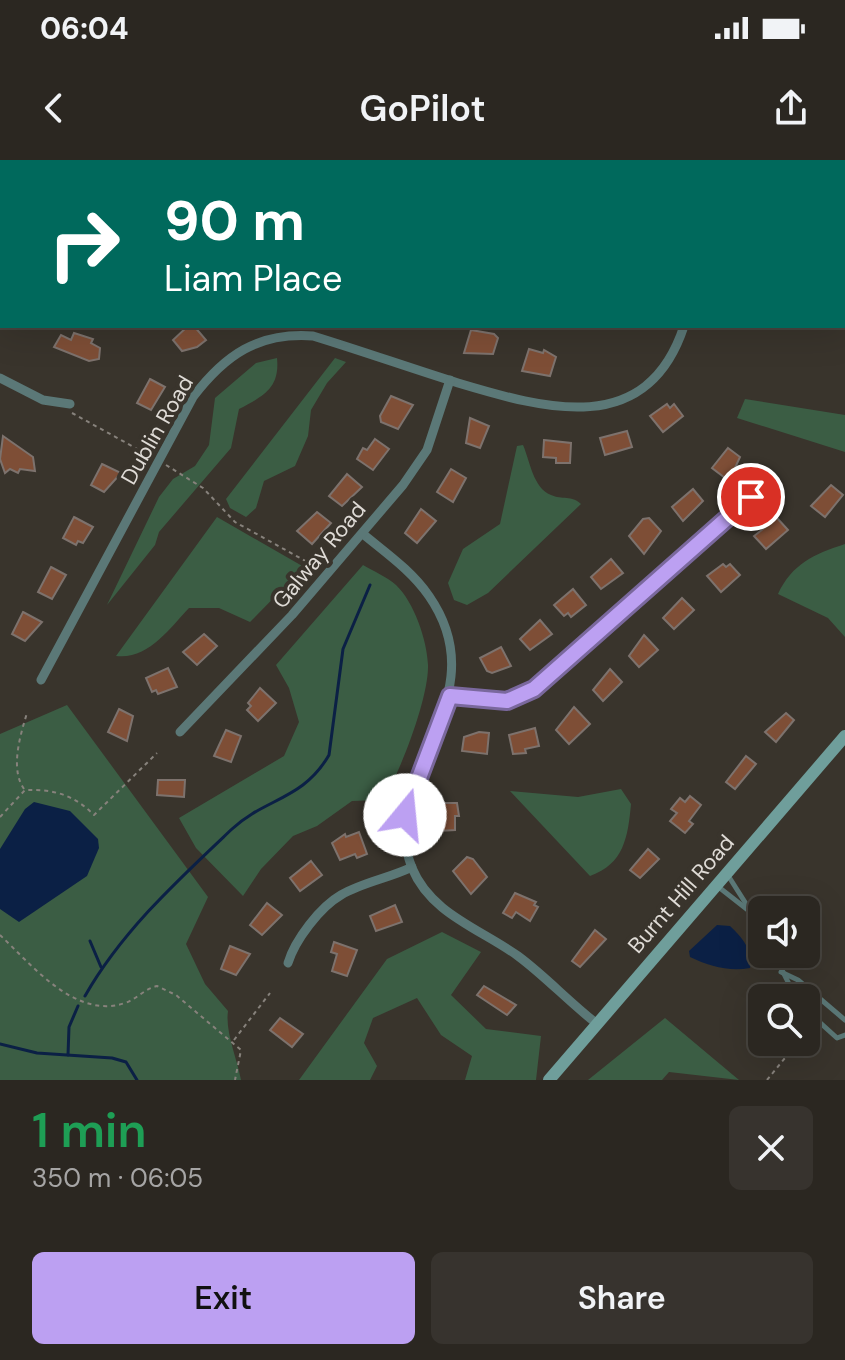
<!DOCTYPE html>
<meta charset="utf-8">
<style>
:root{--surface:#2b2721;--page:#37332e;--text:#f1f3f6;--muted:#a6a5a5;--line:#47443f;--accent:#bca0f2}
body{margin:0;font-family:"DM Sans",sans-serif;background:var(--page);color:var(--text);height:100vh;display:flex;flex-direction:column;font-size:30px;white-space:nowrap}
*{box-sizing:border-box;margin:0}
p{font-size:26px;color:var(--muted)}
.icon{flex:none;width:44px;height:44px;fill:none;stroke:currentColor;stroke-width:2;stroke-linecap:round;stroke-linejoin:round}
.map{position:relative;height:920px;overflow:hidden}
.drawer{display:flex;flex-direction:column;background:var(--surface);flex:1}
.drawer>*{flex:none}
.banner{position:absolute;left:0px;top:0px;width:846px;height:168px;box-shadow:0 8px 32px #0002,0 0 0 2px var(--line);background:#00695c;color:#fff;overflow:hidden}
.controls{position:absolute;left:748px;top:736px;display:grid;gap:16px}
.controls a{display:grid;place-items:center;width:72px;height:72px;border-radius:12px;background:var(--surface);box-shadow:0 8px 32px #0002,0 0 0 2px var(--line);font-size:40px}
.pin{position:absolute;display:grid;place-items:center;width:68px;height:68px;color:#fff;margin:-34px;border:4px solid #fff;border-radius:50%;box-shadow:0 2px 8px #0007}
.me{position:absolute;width:88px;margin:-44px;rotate:17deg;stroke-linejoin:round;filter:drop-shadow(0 0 6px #0008)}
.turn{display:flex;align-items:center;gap:28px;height:168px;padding:0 32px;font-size:36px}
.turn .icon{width:104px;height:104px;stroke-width:2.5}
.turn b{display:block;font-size:56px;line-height:68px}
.round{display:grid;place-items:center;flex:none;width:84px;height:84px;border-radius:12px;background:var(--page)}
.overview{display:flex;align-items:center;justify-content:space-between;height:136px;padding:0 32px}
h1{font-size:48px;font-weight:600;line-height:60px;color:#1e9e55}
.button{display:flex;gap:16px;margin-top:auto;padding:16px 32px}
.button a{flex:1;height:92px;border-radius:12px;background:var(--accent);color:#111;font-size:32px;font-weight:600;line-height:92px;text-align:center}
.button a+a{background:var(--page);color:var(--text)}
.status{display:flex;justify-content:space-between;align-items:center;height:56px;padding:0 40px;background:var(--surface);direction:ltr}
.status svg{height:22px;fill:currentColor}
header{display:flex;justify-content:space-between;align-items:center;height:104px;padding:0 32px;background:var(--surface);font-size:36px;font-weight:600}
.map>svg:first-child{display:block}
.green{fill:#3b5d44}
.water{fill:#0b2045}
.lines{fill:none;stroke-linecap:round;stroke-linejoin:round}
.stream{stroke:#0b2045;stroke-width:3}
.building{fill:#7e4e36;stroke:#7d726d;stroke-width:2}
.path{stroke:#87827c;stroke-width:2;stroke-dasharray:4 4;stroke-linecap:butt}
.lane{stroke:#5b7877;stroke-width:5}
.street{stroke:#5b7877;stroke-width:9}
.secondary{stroke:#6f9e9b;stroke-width:12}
.route-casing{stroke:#7a689d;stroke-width:20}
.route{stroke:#bca0f2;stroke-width:14}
.labels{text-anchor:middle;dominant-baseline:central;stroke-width:8;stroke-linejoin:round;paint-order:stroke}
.street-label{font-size:22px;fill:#dfdbd6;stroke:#39342c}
</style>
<div class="status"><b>06:04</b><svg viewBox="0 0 49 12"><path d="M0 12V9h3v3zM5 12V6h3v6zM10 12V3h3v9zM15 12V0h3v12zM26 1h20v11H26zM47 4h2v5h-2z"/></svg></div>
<header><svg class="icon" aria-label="back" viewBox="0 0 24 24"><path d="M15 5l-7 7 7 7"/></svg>GoPilot<svg class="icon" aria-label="share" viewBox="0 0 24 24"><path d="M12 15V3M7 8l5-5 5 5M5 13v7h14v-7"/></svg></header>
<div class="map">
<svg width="845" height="920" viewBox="0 0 845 920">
<rect width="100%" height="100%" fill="#39342c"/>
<g class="green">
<path d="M277,198C280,228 264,236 239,249L231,288L159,372L155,385L107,445L159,337L173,319L195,306L209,285L215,238L256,203Z"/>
<path d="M335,198L346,202L327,223L311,250L308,276L295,306L264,321L256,348L246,357L230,348L226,339Z"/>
<path d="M745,239L845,255V292L737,258Z"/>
<path d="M523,285C530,301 533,328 551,335C562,340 572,335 581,344L488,433L467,445L454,440L448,423L463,389L500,364L517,286Z"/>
<path d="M217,357L304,407L250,462L219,448H189C169,469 148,500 116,496Z"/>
<path d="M845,384V477L828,458L778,434C792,404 814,394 845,384Z"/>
<path d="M363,405C373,411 387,417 396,425C414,442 427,480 428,505C429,537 400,613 383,640L352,641L317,666L293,676L261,709L243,736L196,688L179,658L284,596L299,562L289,528L276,505Z"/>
<path d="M67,545L208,737L186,784L205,824L228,851C225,872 237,898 241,920H0V574Z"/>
<path d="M621,629L631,644C628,677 624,704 590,716L510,631L578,637Z"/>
<path d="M442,772L481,792L451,835L486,869L541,876L536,920H465L472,896L441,875L417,838L373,858L364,883L377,906L370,920H299L387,799Z"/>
<path d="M665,858L739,920L669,912L662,920H588Z"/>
</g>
<g class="water">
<path d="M34,642L70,651L98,679L99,688L87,716L19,762L0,749V689L25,649Z"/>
<path d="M717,765L730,766C741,776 754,791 750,808C729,812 709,806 690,797L689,791Z"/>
</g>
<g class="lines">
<g class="stream">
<path d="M90,781L101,807"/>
<path d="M85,836C122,771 178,720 232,669C265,638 303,640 329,595L343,489L370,425"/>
<path d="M0,884L37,893L112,898L126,902L137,920"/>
<path d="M68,895L69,867L78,846"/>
</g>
</g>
<g class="building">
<path d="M188,166H194L206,180L197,187L182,191L173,180Z"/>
<path d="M471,170L494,174L498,178L493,194L464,193Z"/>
<path d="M74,173L93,179L91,183L100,188L99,199L89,201L54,187L61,175L71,180Z"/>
<path d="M529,189L543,193L544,190L556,197L550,216L522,211Z"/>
<path d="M150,219L165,227L151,250L137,243Z"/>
<path d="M391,236L413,245L398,269L381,262L380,256Z"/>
<path d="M667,244L670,248L674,244L683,256L663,272L650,256Z"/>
<path d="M470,258L489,266L480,288L466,283Z"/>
<path d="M627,271L632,287L605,295L600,278Z"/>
<path d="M3,276L33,297L35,311L20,309L18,313L10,309L5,313L0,299Z"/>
<path d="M375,279L389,289L373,310L357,299L363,288L367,290Z"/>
<path d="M544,280L571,283L570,303H556V298L543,297Z"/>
<path d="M728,288L740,297L729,321L712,308Z"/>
<path d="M102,304L121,313L104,332L91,325Z"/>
<path d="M451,309L466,318L453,342L437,332Z"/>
<path d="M347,314L362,327L342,346L329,336Z"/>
<path d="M831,325L843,335L825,357L811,346Z"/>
<path d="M693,329L703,341L683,361L672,347Z"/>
<path d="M421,349L436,361L417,383L405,373Z"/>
<path d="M317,352L331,363L312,384L297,371Z"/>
<path d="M74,357L93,367L83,383L78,381L76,385L63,378Z"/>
<path d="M649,358L661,371L644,394L629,376L643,359Z"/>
<path d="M777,358L788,370L766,389L754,376Z"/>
<path d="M611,399L623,413L601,429L591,417Z"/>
<path d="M723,404L726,407L730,404L740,415L721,432L707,416Z"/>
<path d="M51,407L66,415L52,439L38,432Z"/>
<path d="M573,429L586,445L571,457L568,453L564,456L554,445Z"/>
<path d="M682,438L694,450L674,469L663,458Z"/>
<path d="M23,452L42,462L25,481L12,474Z"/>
<path d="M540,460L552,474L530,490L520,479Z"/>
<path d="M204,474L217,486L197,505L183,492Z"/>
<path d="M644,475L658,490L639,507L629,496Z"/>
<path d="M501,487L511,506L492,513L487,511L480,498Z"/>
<path d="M168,508L177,527L158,534L156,530L152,532L146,518Z"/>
<path d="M610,509L622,522L603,541L593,530Z"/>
<path d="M260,528L276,543L258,561L247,550L251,546L248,543Z"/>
<path d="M574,547L590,564L569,584L556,570Z"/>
<path d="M119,549L133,556L127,581L108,572Z"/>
<path d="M786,553L794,560L776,582L765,572Z"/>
<path d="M535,568L539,586L525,589L526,593L513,594L509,575Z"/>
<path d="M226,570L241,576L231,602L214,596Z"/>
<path d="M479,572L489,573L487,594L462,591L464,577Z"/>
<path d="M746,596L756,604L735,629L726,622Z"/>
<path d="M158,620H185L184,637L157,635Z"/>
<path d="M690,636L701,645L689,661L693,664L685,673L670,661L677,653L671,649L680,638L685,642Z"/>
<path d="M438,643H457L459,656H455V670L439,671Z"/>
<path d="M359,672L367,694L357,698L355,694L340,700L332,683L345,674L346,677Z"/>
<path d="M648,689L659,699L640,718L630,710Z"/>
<path d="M467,697L473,699L487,717L471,734L453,711Z"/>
<path d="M311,701L322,715L300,731L290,718Z"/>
<path d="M515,733L536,742L534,745L538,747L530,761L516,752L512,758L503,753Z"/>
<path d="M267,743L282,755L262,775L250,765Z"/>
<path d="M395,745L402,762L376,771L370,756Z"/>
<path d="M595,770L606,779L580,807L572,801Z"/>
<path d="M334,782L357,790L347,816L332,811L337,794L331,792Z"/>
<path d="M230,786L250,794L236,815L221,809Z"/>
<path d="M484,826L516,845L507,855L477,835Z"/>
<path d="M280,858L303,874L292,887L270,870Z"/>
</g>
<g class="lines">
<g class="path">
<path d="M72,253L150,296"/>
<path d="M166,305L203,328L235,362L318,408"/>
<path d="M24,629C10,609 20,576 27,553"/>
<path d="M0,657L25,630C54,629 74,635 94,655L157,593"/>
<path d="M0,775C31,804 75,860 125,843C137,839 144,829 157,826L176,835L241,890L235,920"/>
<path d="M234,880L270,833"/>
<path d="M786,896L787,882"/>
<path d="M767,920L798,882"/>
</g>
<g class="lane">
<path d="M729,717L762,769"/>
<path d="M716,725L753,754"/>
<path d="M774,794L796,838"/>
<path d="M781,812L798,820L845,860"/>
<path d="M806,850L837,878L845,875"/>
</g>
<g class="street">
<path d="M0,218L43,240L70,244"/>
<path d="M363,374C386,393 412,411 429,436C501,540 375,615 412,708C431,754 481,769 518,796C545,816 569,842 596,863"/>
<path d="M41,520L193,237C225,195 258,172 313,176C362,191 410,208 458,223C545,249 647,279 684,166"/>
<path d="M450,536L507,541L534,529L772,318"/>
<path d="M180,572L292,455L403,325L427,290L450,220"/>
<path d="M288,803C295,780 320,747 341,735C363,722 390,718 412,707"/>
</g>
<g class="secondary">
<path d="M446,0L452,2"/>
<path d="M844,123L845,124"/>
<path d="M549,920L845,576"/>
</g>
</g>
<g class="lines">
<g class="route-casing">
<path id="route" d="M405,655L450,536L507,541L534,529L751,337"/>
</g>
<use href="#route" class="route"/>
</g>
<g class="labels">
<g class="street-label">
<text transform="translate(157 270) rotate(-60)">Dublin Road</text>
<text transform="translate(319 395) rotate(-50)">Galway Road</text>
<text transform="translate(681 734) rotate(-49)">Burnt Hill Road</text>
</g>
</g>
</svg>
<div class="controls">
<a><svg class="icon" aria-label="sound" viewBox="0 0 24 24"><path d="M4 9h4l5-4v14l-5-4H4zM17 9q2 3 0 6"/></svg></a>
<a><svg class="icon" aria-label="search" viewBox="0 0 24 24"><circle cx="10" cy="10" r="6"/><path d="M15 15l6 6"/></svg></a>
</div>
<div class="pin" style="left:751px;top:337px;background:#d93025"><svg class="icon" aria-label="arrive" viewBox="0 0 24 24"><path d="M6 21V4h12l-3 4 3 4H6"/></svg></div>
<svg class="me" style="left:405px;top:655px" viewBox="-20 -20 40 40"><circle r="19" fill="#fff"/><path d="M0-13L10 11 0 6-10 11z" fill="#bca0f2"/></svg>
<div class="banner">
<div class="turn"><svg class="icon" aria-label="right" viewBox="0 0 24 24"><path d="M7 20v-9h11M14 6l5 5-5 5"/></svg><div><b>90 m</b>Liam Place</div></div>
</div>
</div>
<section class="drawer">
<div class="overview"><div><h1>1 min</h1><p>350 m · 06:05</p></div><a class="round"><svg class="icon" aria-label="close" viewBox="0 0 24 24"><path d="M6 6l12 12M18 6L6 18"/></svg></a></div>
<div class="button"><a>Exit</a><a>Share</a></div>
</section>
